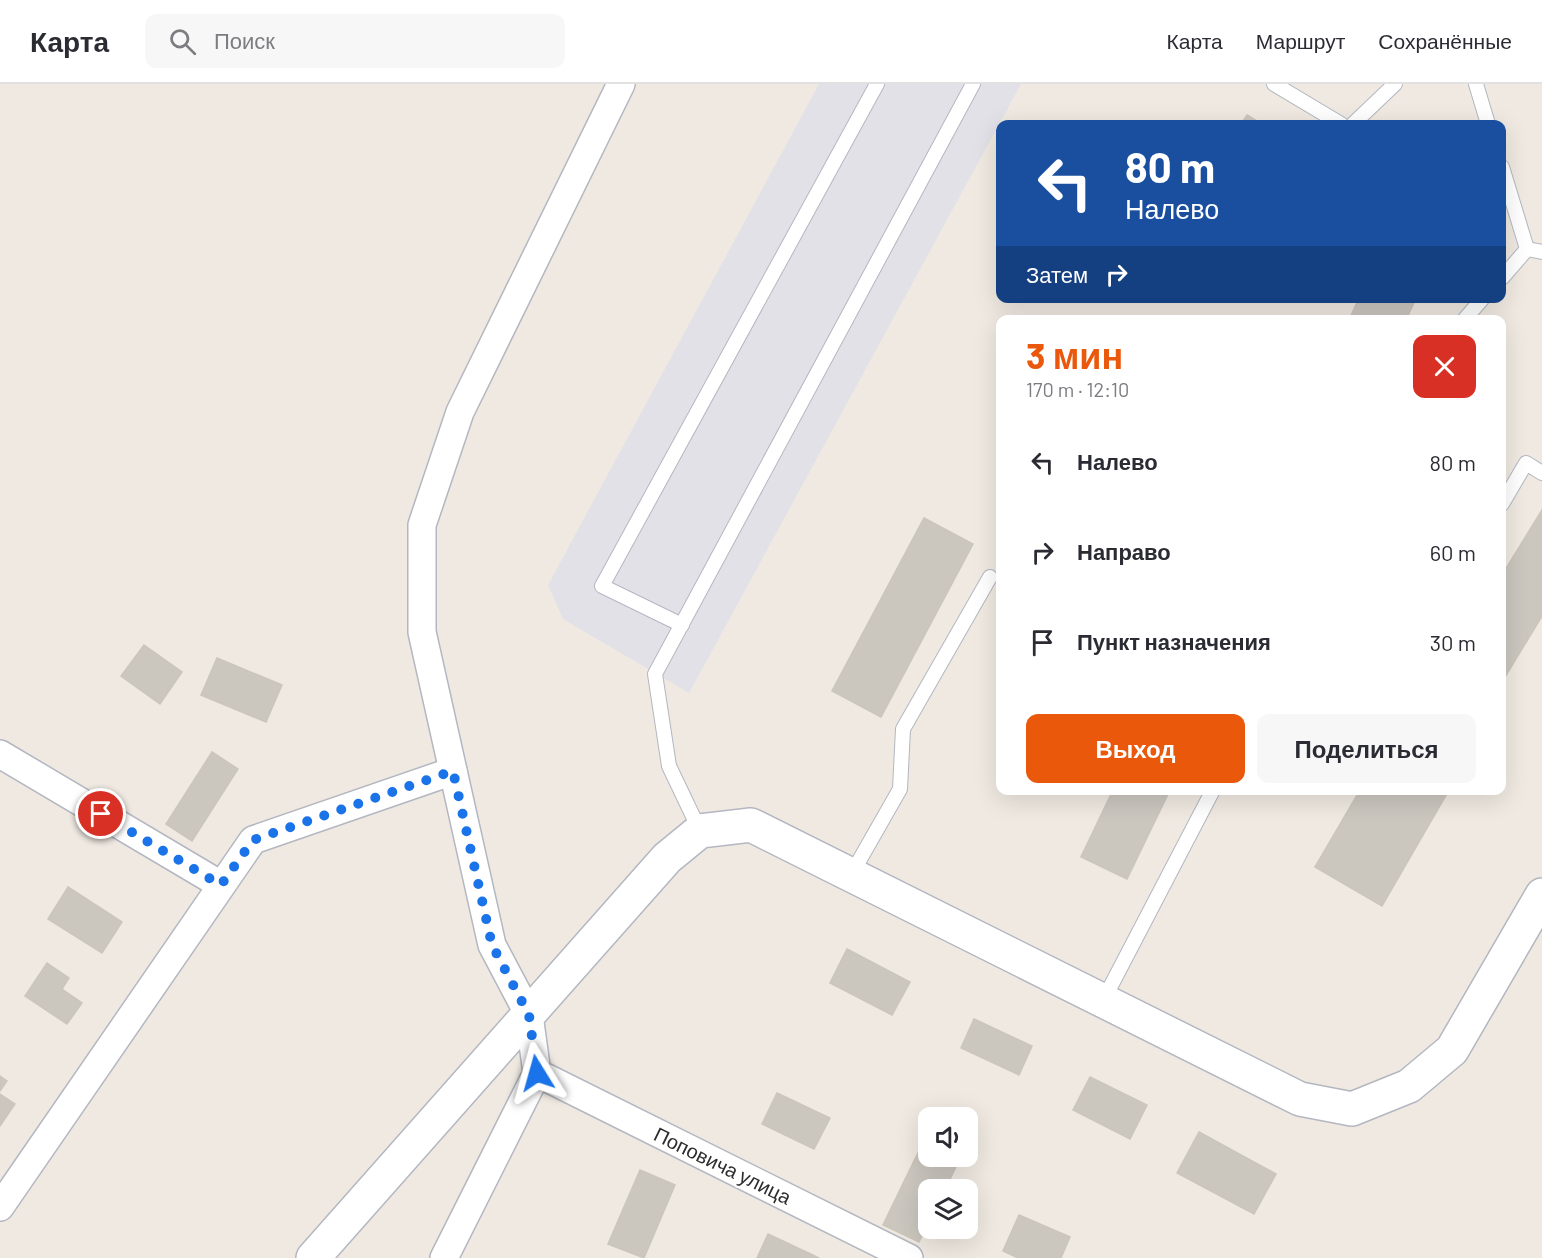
<!DOCTYPE html>
<html lang="ru">
<meta charset="utf-8">
<style>
:root{--surface:#fff;--page:#f7f7f7;--text:#2b2b33;--muted:#7c7c81;--line:#e1e1e2;--accent:#ea580c}
body{margin:0;font-family:Barlow,sans-serif;background:var(--page);color:var(--text);height:100vh;display:flex;flex-direction:column;font-size:22px;white-space:nowrap}
*{box-sizing:border-box;margin:0}
p{font-size:20px;color:var(--muted)}
.icon{flex:none;width:33px;height:33px;fill:none;stroke:currentColor;stroke-width:2;stroke-linecap:round;stroke-linejoin:round}
.map{position:relative;flex:1;overflow:hidden}
.drawer{position:absolute;left:996px;top:231px;width:510px;height:480px;display:flex;flex-direction:column;background:var(--surface);border-radius:12px;box-shadow:0 6px 24px #0002}
.drawer>*{flex:none}
.hud{position:absolute;left:996px;top:36px;width:510px;height:183px;border-radius:12px;box-shadow:0 6px 24px #0002;background:#1a4fa0;color:#fff;overflow:hidden}
.tools{position:absolute;left:918px;top:1023px;display:grid;gap:12px}
.tools a{display:grid;place-items:center;width:60px;height:60px;border-radius:12px;background:var(--surface);box-shadow:0 6px 24px #0002;font-size:30px}
.pin{position:absolute;display:grid;place-items:center;width:51px;height:51px;color:#fff;margin:-26px;border:3px solid #fff;border-radius:50%;box-shadow:0 2px 6px #0007}
.me{position:absolute;width:66px;margin:-33px;rotate:352deg;stroke-linejoin:round;filter:drop-shadow(0 0 4px #0008)}
.turn{display:flex;align-items:center;gap:21px;height:126px;padding:0 30px;font-size:27px}
.turn .icon{width:78px;height:78px;stroke-width:2.5}
.turn b{display:block;font-size:42px;line-height:51px}
.then{display:flex;align-items:center;height:57px;padding:0 30px;background:#0003;gap:12px;font-size:22px}
.round{display:grid;place-items:center;flex:none;width:63px;height:63px;border-radius:12px;background:var(--page)}
.overview{display:flex;align-items:center;justify-content:space-between;height:102px;padding:0 30px}
h1{font-size:36px;font-weight:700;line-height:45px;color:var(--accent)}
.action{display:flex;gap:12px;margin-top:auto;padding:12px 30px}
.action a{flex:1;height:69px;border-radius:12px;background:var(--accent);color:#fff;font-size:24px;font-weight:700;line-height:69px;text-align:center}
.action a+a{background:var(--page);color:var(--text)}
ul{padding:0;list-style:none}
li{display:flex;align-items:center;gap:18px;height:90px;padding:0 30px}
li div{flex:1}
li b{display:block;font-size:22px}
li em{font-style:normal}
header{display:flex;align-items:center;gap:36px;box-sizing:border-box;height:84px;padding:0 30px;background:var(--surface);border-bottom:2px solid var(--line)}
header strong{font-size:28px}
nav{display:flex;gap:33px;margin-inline-start:auto;font-size:21px}
.search{width:420px;height:54px;background:var(--page);display:flex;align-items:center;gap:15px;box-sizing:border-box;padding:0 21px;border-radius:12px;color:var(--muted);font-size:22px}
.map>svg:first-child{display:block}
.industrial{fill:#e3e1e8}
.building{fill:#cbc7bf;stroke:#cbc5ba;stroke-width:1.5}
.lines{fill:none;stroke-linecap:round;stroke-linejoin:round}
.service-casing{stroke:#b4b7c1;stroke-width:16}
.minor-casing{stroke:#b4b7c1;stroke-width:30}
.tertiary-casing{stroke:#b4b7c1;stroke-width:36}
.service{stroke:#fff;stroke-width:14}
.minor{stroke:#fff;stroke-width:27}
.tertiary{stroke:#fff;stroke-width:33}
.route{stroke:#1a73e8;stroke-width:10;stroke-dasharray:0 18}
.labels{text-anchor:middle;dominant-baseline:central;stroke-width:4.5;stroke-linejoin:round;paint-order:stroke}
.street-label{font-size:20px;fill:#2e2e2e;stroke:#fff}
</style>
<header>
<strong>Карта</strong>
<div class="search"><svg class="icon" aria-label="search" viewBox="0 0 24 24"><circle cx="10" cy="10" r="6"/><path d="M15 15l6 6"/></svg>Поиск</div>
<nav><a>Карта</a><a>Маршрут</a><a>Сохранённые</a></nav>
</header>
<div class="map">
<svg width="1542" height="1174" viewBox="0 0 1542 1174">
<rect width="100%" height="100%" fill="#efe9e1"/>
<path class="industrial" d="M819,0H1021L689,609L563,535L548,501Z"/>
<g class="building">
<path d="M1247,31L1262,40H1241Z"/>
<path d="M1359,214H1416L1406,236H1349Z"/>
<path d="M1542,426V532L1502,598V491Z"/>
<path d="M924,434L973,460L881,633L832,607Z"/>
<path d="M144,561L182,588L160,620L121,592Z"/>
<path d="M217,574L282,601L266,638L201,611Z"/>
<path d="M212,668L238,685L192,757L166,740Z"/>
<path d="M1113,706H1170L1127,795L1081,773Z"/>
<path d="M1360,706H1449L1382,822L1315,783Z"/>
<path d="M68,803L122,838L102,869L48,835Z"/>
<path d="M847,865L910,898L892,931L830,899Z"/>
<path d="M47,879L69,894L62,905L82,919L67,940L25,912Z"/>
<path d="M974,935L1032,962L1019,991L961,964Z"/>
<path d="M0,992L7,997L0,1007Z"/>
<path d="M1090,993L1147,1021L1130,1055L1073,1026Z"/>
<path d="M777,1009L830,1034L814,1065L762,1040Z"/>
<path d="M0,1010L15,1020L0,1042Z"/>
<path d="M928,1048V1072H961L945,1106H928V1139L919,1158L883,1141Z"/>
<path d="M1199,1048L1276,1090L1254,1130L1177,1089Z"/>
<path d="M640,1086L675,1101L644,1174L608,1160Z"/>
<path d="M1019,1131L1070,1153L1061,1174H1018L1003,1167Z"/>
<path d="M768,1150L819,1174H757Z"/>
</g>
<g class="lines">
<g class="service-casing">
<g id="service">
<path d="M1274,0L1341,40"/>
<path d="M1476,0L1488,40"/>
<path d="M1353,40L1395,0"/>
<path d="M1502,83L1527,165"/>
<path d="M1502,194L1527,165L1542,168"/>
<path d="M1464,236L1483,214"/>
<path d="M1502,420L1526,379L1542,389"/>
<path d="M682,541L602,502L877,0"/>
<path d="M700,747L669,682L655,590L973,0"/>
<path d="M851,791L900,705L903,645L990,493"/>
<path d="M1103,917L1213,706"/>
</g>
</g>
<g class="minor-casing">
<g id="minor">
<path d="M0,670L221,801"/>
<path d="M537,989L909,1174"/>
<path d="M0,1123L253,756L453,687"/>
<path d="M444,1174L537,989L529,931L492,861L422,548V441L460,328L621,0"/>
</g>
</g>
<g class="tertiary-casing">
<path id="tertiary" d="M313,1174L667,774L700,747L751,741L1300,1015L1352,1025L1409,1002L1452,966L1542,811"/>
</g>
<use href="#service" class="service"/>
<use href="#minor" class="minor"/>
<use href="#tertiary" class="tertiary"/>
</g>
<g class="lines">
<path class="route" d="M101,730L221,801L253,756L453,687L492,861L529,931L537,989"/>
</g>
<g class="labels">
<g class="street-label">
<text transform="translate(723 1081) rotate(26)">Поповича улица</text>
</g>
</g>
</svg>
<div class="tools">
<a><svg class="icon" aria-label="sound" viewBox="0 0 24 24"><path d="M4 9h4l5-4v14l-5-4H4zM17 9q2 3 0 6"/></svg></a>
<a><svg class="icon" aria-label="layers" viewBox="0 0 24 24"><path d="M12 4l9 5-9 5-9-5zM3 14l9 5 9-5"/></svg></a>
</div>
<div class="pin" style="left:101px;top:730px;background:#d93025"><svg class="icon" aria-label="arrive" viewBox="0 0 24 24"><path d="M6 21V4h12l-3 4 3 4H6"/></svg></div>
<svg class="me" style="left:537px;top:989px" viewBox="-20 -20 40 40"><path d="M0-17L14 15 0 8-14 15z" fill="#1a73e8" stroke="#fff" stroke-width="4"/></svg>
<div class="hud">
<div class="turn"><svg class="icon" aria-label="left" viewBox="0 0 24 24"><path d="M17 20v-9H6M10 6l-5 5 5 5"/></svg><div><b>80 m</b>Налево</div></div>
<div class="then">Затем<svg class="icon" aria-label="right" viewBox="0 0 24 24"><path d="M7 20v-9h11M14 6l5 5-5 5"/></svg></div>
</div>
<section class="drawer">
<div class="overview"><div><h1>3 мин</h1><p>170 m · 12:10</p></div><a class="round" style="background:#d93025;color:#fff"><svg class="icon" aria-label="close" viewBox="0 0 24 24"><path d="M6 6l12 12M18 6L6 18"/></svg></a></div>
<ul>
<li><svg class="icon" aria-label="left" viewBox="0 0 24 24"><path d="M17 20v-9H6M10 6l-5 5 5 5"/></svg><div><b>Налево</b></div><em>80 m</em></li>
<li><svg class="icon" aria-label="right" viewBox="0 0 24 24"><path d="M7 20v-9h11M14 6l5 5-5 5"/></svg><div><b>Направо</b></div><em>60 m</em></li>
<li><svg class="icon" aria-label="arrive" viewBox="0 0 24 24"><path d="M6 21V4h12l-3 4 3 4H6"/></svg><div><b>Пункт назначения</b></div><em>30 m</em></li>
</ul>
<div class="action"><a>Выход</a><a>Поделиться</a></div>
</section>
</div>
